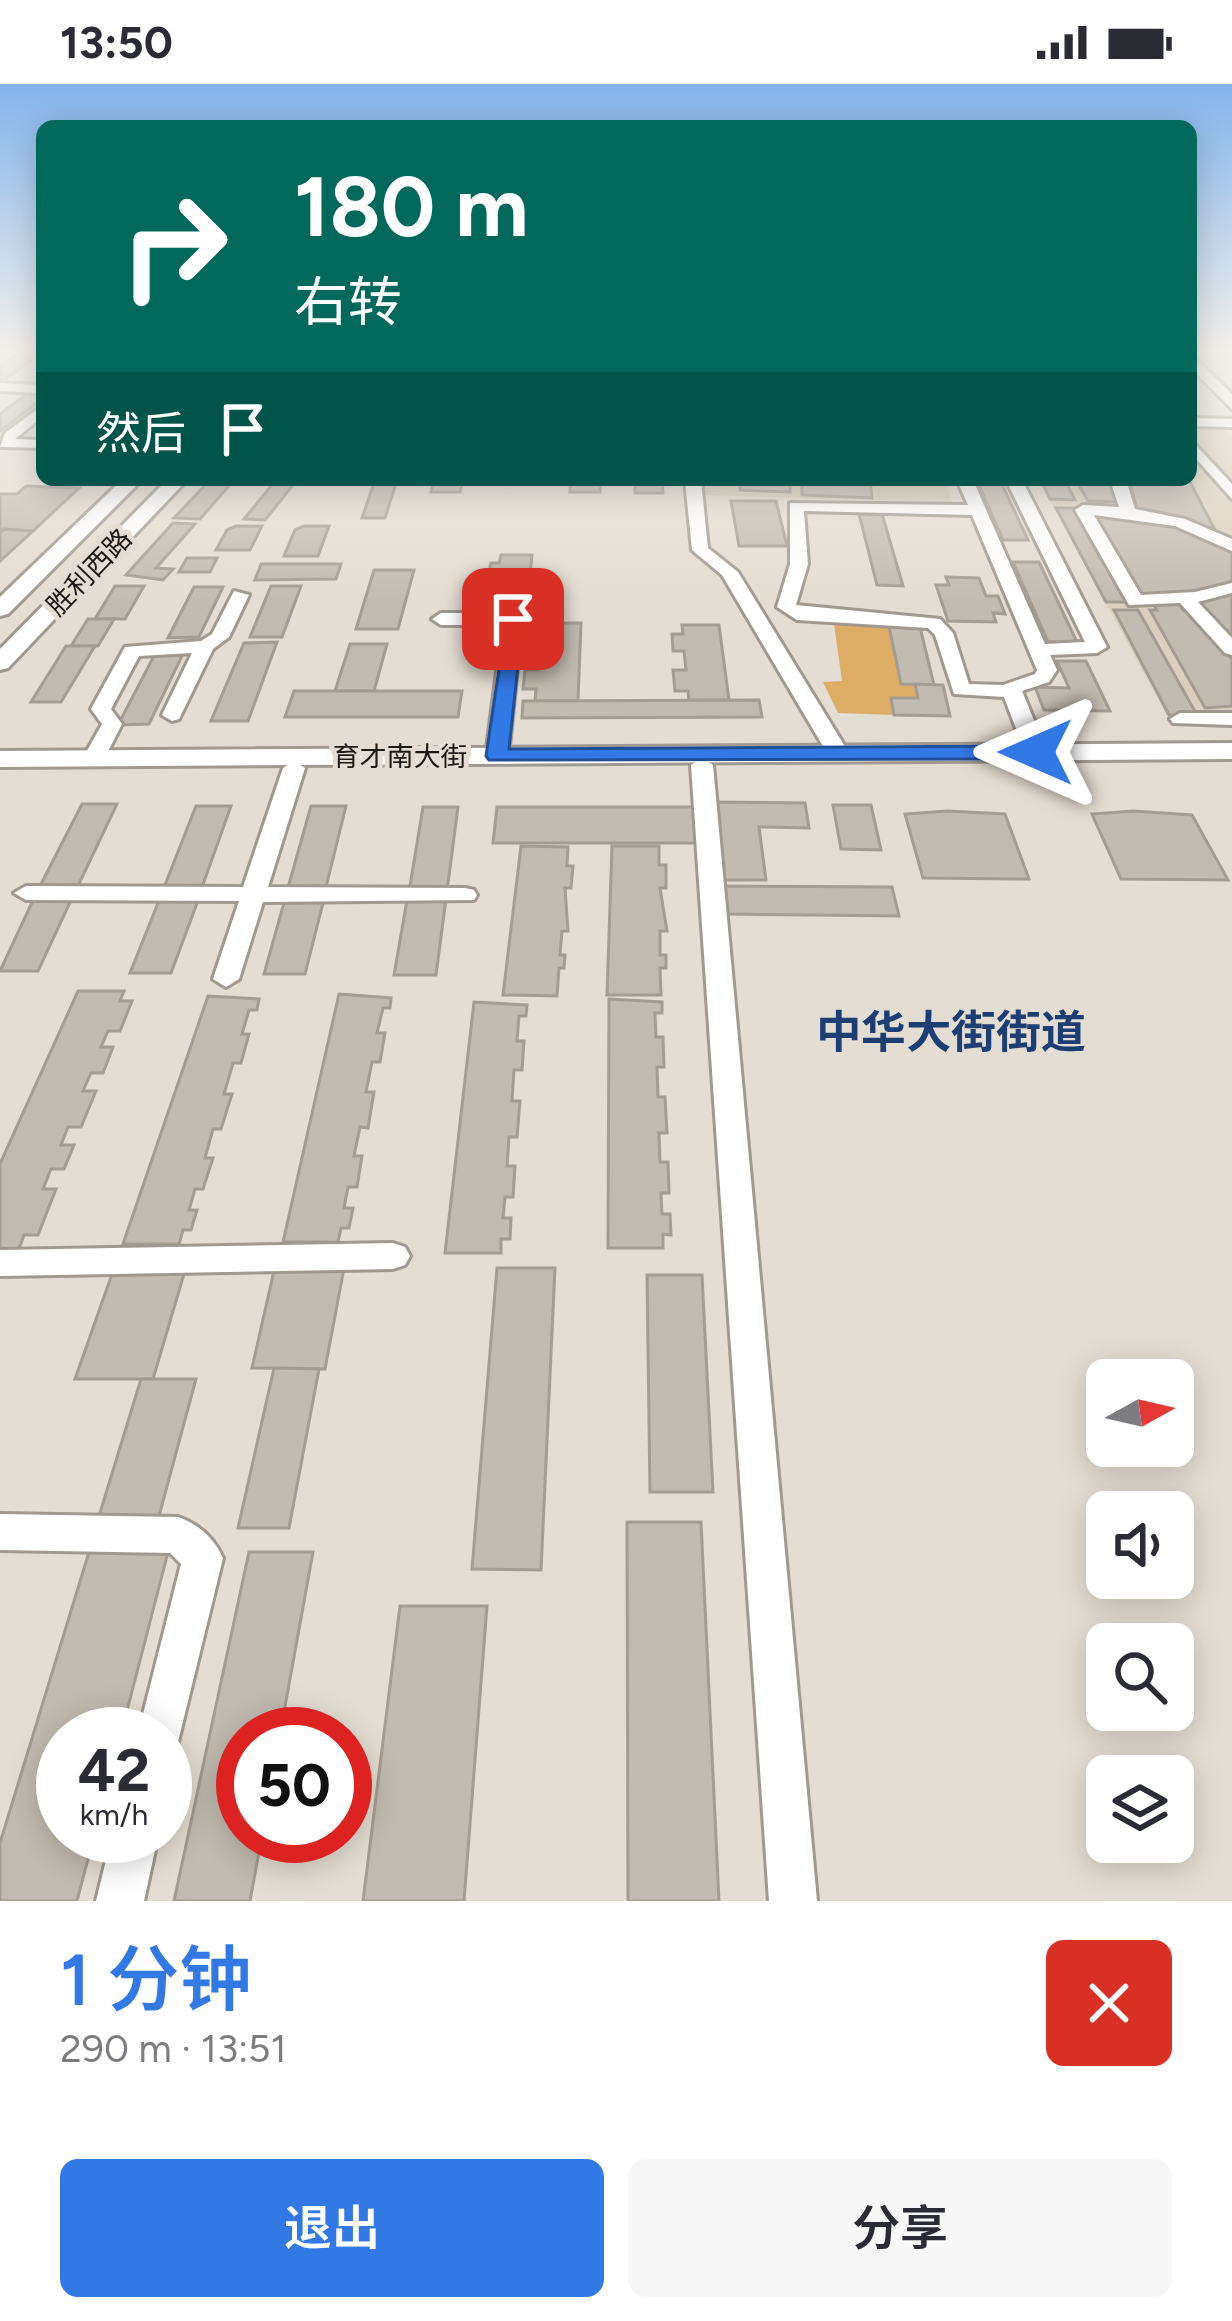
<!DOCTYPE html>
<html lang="zh">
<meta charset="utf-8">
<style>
:root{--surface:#fff;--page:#f7f7f7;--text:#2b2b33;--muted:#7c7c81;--accent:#3379e6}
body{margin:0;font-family:Figtree,"Noto Sans SC",sans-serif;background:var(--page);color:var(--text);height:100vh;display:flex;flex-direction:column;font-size:45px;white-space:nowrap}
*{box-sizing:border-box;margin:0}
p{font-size:39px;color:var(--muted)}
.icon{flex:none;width:66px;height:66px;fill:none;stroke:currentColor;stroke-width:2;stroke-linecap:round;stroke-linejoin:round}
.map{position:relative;height:1817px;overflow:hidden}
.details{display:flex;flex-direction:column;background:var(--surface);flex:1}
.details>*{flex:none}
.banner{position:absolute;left:36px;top:36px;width:1161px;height:366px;border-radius:18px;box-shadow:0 6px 30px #0003;background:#00695c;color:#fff;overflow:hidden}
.needle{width:78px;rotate:82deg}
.fabs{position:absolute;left:1086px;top:1275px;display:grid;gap:24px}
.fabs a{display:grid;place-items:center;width:108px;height:108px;border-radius:18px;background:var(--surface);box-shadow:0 6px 30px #0003;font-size:60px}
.speed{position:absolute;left:36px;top:1623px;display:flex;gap:24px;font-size:60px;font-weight:700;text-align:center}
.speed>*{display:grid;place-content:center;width:156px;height:156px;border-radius:50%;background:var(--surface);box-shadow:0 6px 30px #0003;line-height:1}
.speed small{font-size:30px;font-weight:400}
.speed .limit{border:18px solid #d22;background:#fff;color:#111}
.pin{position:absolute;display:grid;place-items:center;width:102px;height:102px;color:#fff;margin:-51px;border-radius:24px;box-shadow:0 6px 18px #0006}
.me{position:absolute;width:132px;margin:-66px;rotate:270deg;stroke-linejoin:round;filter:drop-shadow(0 0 9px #0008)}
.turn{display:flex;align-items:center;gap:42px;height:252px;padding:0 60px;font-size:54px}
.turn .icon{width:156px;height:156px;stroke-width:2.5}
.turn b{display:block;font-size:84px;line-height:102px}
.then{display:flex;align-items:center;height:114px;padding:0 60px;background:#0003;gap:24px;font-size:45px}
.round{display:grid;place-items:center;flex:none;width:126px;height:126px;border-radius:18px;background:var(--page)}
.head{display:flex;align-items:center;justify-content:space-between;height:204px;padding:0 60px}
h1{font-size:72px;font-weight:600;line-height:90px;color:var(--accent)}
.primary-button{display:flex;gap:24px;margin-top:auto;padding:24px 60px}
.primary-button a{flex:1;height:138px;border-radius:18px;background:var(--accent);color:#fff;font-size:48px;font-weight:600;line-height:138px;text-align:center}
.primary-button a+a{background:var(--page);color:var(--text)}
.status{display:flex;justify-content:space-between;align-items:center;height:84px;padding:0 60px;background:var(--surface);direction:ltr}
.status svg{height:33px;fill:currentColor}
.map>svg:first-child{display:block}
.built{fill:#dbd0bf}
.green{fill:#dfae66}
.building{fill:#c2bbb1;stroke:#a49d94;stroke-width:3}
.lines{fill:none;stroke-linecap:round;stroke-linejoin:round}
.minor-casing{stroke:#a09990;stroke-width:6}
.major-casing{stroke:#a09990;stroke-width:6}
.minor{fill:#fff;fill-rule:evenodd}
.major{fill:#fff;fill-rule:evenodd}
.route{fill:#3379e6;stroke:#214f96;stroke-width:3}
.labels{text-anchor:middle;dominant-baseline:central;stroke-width:10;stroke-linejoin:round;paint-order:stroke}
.far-street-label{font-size:27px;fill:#1b1915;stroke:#e4ddd3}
.district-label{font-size:45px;font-weight:bold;fill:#1c3e73;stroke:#e4ddd3}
</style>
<div class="status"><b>13:50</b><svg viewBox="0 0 49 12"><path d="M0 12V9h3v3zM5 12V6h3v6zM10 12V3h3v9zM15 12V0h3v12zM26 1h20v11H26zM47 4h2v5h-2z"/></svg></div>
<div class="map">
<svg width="1232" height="1817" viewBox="0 0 1232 1817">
<rect width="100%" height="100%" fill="#e4ddd3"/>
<g class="built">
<path d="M1191,336H1216L1232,355V639H1171L1039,396H1191Z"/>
<path d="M704,396H944L953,419L702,411Z"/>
</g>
<path class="green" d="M834,540L889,542L901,599L915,600L918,614H892L894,631L838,629L823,598L842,597Z"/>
<g class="building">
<path d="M22,267L42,269L0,299V282Z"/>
<path d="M31,307H42V315L0,347V330Z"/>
<path d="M210,396H234L200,435L174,434Z"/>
<path d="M276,396H297L265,436L244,435Z"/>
<path d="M375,396H397L385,434H362Z"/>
<path d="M434,396H463L460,408H431Z"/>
<rect x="570" y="396" width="30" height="12"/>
<path d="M635,396H662L663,409H635Z"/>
<path d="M740,396H790V408L740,406Z"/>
<path d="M802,396H870L872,414L802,411Z"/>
<path d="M977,396H1000L1028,456H1003Z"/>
<path d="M1041,396H1065L1075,416L1050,415Z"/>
<path d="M1076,396H1110L1118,418L1088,417Z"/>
<path d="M1129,396H1189L1215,446L1180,434L1138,428Z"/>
<path d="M26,402L79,404L33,447L0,445V410H17Z"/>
<path d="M731,417H776L787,462H739Z"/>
<path d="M1056,424H1076L1129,518H1106Z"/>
<path d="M859,430H882L903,502L877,501Z"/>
<path d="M1096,432L1169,439L1226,463L1232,468V497L1207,507L1142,512Z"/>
<path d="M173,439L195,440L156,484L173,485L163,496L126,491Z"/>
<path d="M236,442H262L250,466H216L227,446Z"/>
<path d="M304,442H329L318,472H284L295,446Z"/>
<path d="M4,445L33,447L0,477V449Z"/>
<path d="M501,471H532L529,501H496L497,494H488L491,479H499Z"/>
<path d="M187,474H217L210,488H179Z"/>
<path d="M1013,478H1039L1077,558H1048Z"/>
<path d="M261,480H341L336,495L255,496Z"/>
<path d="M374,486H414L398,545H356Z"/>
<path d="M946,493L979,494L986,512H998L1005,530L993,529L996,538L948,537L936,501H949Z"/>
<path d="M508,501H536L534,526H505Z"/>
<path d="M115,502H144L125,535H95Z"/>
<path d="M271,502H301L282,553H250Z"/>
<path d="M194,503H223L199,553L168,554Z"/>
<path d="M1232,509V553L1198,516Z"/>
<path d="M1152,518H1178L1183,526H1191L1232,575V622L1205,624L1150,526H1157Z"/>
<path d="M1114,526H1138L1197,631H1169Z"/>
<path d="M88,535H114L98,562H71Z"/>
<path d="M542,539H581L578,617H535L536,605H523L525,586H538L540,566H530L532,547H541Z"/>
<path d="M682,541H719L729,616H689L688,607H675L673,586H686L684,567H673L672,550H683Z"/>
<path d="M889,542L920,543L934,601L901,600Z"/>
<path d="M277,558L248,637H211L244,559Z"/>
<path d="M350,560H387L374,607H335Z"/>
<path d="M66,562H95L61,618H31Z"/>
<path d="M156,568H184L149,640L118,641Z"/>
<path d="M1057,577H1086L1110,627L1044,626L1035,603L1069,604Z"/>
<path d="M915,600L943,601L950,632L894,631L891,614H918Z"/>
<path d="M294,607H462L458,633H285Z"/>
<path d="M759,616L762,633L522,634L523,617Z"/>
<path d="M717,718L805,719L809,744L759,743L766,796H723Z"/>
<path d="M82,720H117L77,804H39Z"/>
<path d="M833,721H871L881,766L841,765Z"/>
<path d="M196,722H231L201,806H163Z"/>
<path d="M311,722H346L325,807H287Z"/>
<path d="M423,723H458L447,807L409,808Z"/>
<path d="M497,723H694L696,759H493Z"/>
<path d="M947,727L1005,730L1029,795L923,794L905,730Z"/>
<path d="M1133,727L1192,731L1228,796L1121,795L1092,730Z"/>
<path d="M521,762L568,763L567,782H573L571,804H565L568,847H562L560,871H565L564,884H559L557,912L503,911Z"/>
<path d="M612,762H659V781H666V804H660L667,847H660V871H666V884H660L661,911H607Z"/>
<path d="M724,802L892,803L899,832L726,830Z"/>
<path d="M35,812H73L38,887H0Z"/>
<path d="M160,814H199L171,889H130Z"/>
<path d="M285,815H324L305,890H264Z"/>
<path d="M446,815L436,891H394L407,816Z"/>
<path d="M78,907H124L120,917H132L120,947H108L101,963H113L103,989H91L83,1007H96L81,1043H68L61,1061H74L64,1085H51L43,1105H56L38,1151H24L19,1165H0V1080Z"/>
<path d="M339,910L391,914L390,924H383L377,949H385L380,978H372L366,1008H374L368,1044L360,1043L354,1072H362L357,1103H348L344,1124H353L349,1144H341L338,1158H283Z"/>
<path d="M208,912L259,915L257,926H249L242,950H249L241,979H233L224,1010H232L221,1045H213L205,1074H213L203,1105H195L189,1126H197L191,1146H183L179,1160H123Z"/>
<path d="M609,915L662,918V929H655L656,953H663L664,983H657L658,1013H665L667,1049H659L660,1078H668L669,1109H661L662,1130H670L671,1151L663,1150V1164H608Z"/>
<path d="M474,918L527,921L526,932H519L517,957H524L522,986H514L512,1017H520L517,1053H509L507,1082H515L513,1113H505L503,1134H511L510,1155H501V1169H445Z"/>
<path d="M276,1178L345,1179L325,1285L252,1284Z"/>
<path d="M497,1184H555L541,1486L472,1485Z"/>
<path d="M112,1190H184L153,1295H75Z"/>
<path d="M647,1191H702L713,1408H650Z"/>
<path d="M274,1284L319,1285L289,1444H238Z"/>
<path d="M141,1295H196L159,1432H99Z"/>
<path d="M627,1438H701L719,1817H628Z"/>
<path d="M89,1468H168L121,1650H63V1752H94L77,1817H0V1759Z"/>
<path d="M249,1468H313L280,1650H243V1752H262L250,1817H174Z"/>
<path d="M400,1522H487L464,1817H363Z"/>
</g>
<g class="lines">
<g class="minor-casing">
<g id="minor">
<path d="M0,299L42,301V309L0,307Z"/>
<path d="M42,322V333L15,355L42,356V364L0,363L5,349Z"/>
<path d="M1191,334L1232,335V343L1191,342Z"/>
<path d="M1191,356L1232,400V415L1191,369Z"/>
<path d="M685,396H701L708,464L738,488L849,669L846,674H830L722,491L692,466Z"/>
<path d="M957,396H973L1045,560L1085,558L1006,396H1022L1107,563L1097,569L1050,571L1057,586L1049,598L1022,607L1047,668L1044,673L1036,674L1025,668L1004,613L954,610L935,551L928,544L797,536L777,523L790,480V419L968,421ZM804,427L972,431L1037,586L1035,590L1003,601L969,600L953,549L940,535L796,521L808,480Z"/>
<path d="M1110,396H1126L1135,425L1185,435L1232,455V467L1175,442L1094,431L1141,511L1195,508L1232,499V509L1198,518L1232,554V571L1225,569L1180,519L1129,521L1075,426L1083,421L1119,423Z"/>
<path d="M234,507L249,511L229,553L213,565L179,635L172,637L162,631L192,569L139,572L111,625L122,640L102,679H86L83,674L102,640L91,625L125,563L201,557L212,550Z"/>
<path d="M513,529L522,535L508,672L497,678L486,672L503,541H441L432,535L441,529Z"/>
<path d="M1180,629H1232V641L1173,639L1170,635Z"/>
<path d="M702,674L713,681L817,1817H769L691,681Z"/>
<path d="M294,677L305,684L268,803L465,804L474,806L477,811L474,816L263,818L239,895L226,903L213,895L239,817L26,816L14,809L26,802L243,803L283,684Z"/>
<path d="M393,1159L405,1163L410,1172L405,1181L393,1185L0,1192V1166Z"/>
<path d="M0,1430L178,1433C198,1440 214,1454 223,1474L176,1666L165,1670V1650H138L181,1480L170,1469L0,1466Z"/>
<path d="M112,1752H158L144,1817H96Z"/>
</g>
</g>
<g class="major-casing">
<g id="major">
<path d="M1191,270L1232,310V325L1191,284Z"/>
<path d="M122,396H142L8,530L0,532V513Z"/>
<path d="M167,396H187L8,584L0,586V565Z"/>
<path d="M1232,659V675L0,683V667Z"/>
</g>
</g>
<use href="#minor" class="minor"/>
<use href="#major" class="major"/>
</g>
<linearGradient id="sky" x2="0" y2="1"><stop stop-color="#83b4ec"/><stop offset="0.51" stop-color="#f3f0eb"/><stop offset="1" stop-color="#f3f0eb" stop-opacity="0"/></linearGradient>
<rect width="1232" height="521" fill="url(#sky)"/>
<path class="route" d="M507,531L523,535L509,665L1036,662L1047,668L1036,675L489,676L486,672Z"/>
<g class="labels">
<g class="far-street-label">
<text transform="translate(89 488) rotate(-46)">胜利西路</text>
<text x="400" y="672">育才南大街</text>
</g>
<g class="district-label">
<text x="951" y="948">中华大街街道</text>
</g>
</g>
</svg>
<div class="fabs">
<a><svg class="needle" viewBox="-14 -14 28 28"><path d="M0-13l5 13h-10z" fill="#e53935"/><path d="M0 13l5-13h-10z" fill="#7c7c81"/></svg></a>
<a><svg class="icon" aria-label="sound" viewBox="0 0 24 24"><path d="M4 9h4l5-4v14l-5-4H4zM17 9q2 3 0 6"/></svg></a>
<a><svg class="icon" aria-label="search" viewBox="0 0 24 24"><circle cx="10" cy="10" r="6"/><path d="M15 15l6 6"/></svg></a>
<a><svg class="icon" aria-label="layers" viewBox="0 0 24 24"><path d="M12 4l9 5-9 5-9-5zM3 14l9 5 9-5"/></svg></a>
</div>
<div class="speed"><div>42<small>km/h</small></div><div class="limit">50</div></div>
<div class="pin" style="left:513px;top:535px;background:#d93025"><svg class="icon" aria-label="arrive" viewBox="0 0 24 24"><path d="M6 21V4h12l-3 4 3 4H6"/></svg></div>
<svg class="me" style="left:1036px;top:668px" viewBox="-20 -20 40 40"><path d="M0-17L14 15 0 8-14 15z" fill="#3379e6" stroke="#fff" stroke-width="4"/></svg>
<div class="banner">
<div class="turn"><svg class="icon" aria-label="right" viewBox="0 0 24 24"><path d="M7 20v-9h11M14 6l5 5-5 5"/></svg><div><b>180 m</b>右转</div></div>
<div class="then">然后<svg class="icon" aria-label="arrive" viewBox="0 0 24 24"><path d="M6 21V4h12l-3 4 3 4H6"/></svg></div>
</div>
</div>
<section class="details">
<div class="head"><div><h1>1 分钟</h1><p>290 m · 13:51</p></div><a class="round" style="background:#d93025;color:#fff"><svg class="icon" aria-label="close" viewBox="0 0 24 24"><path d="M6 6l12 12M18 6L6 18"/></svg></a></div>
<div class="primary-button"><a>退出</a><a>分享</a></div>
</section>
